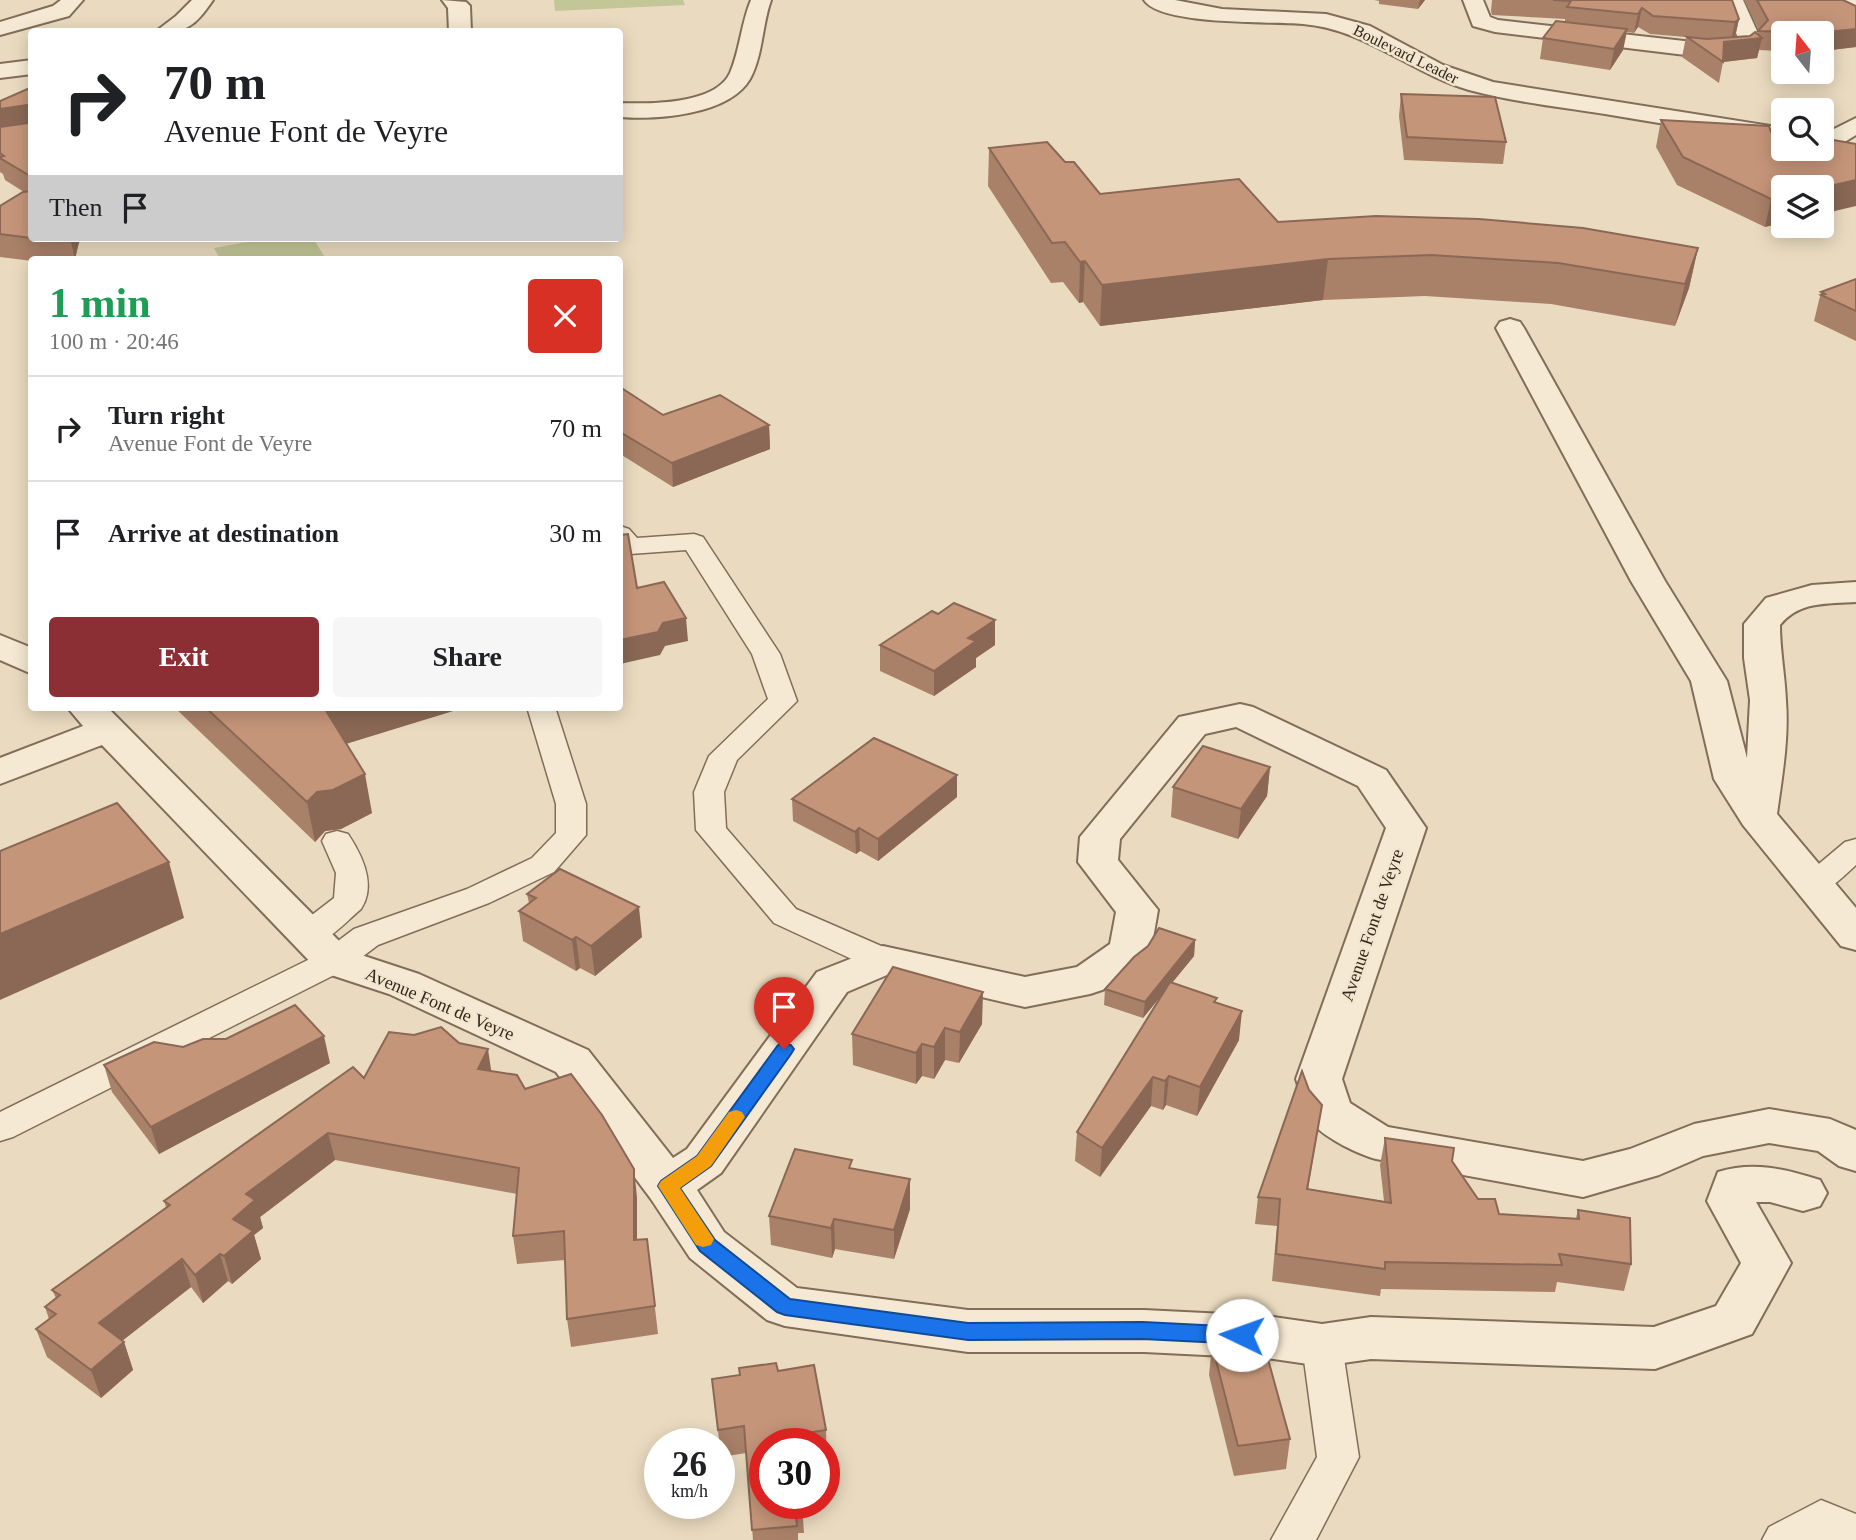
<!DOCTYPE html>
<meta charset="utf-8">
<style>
:root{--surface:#fff;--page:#f6f6f6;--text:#202124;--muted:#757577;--line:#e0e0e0;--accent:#8b2f34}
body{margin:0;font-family:"Times New Roman",serif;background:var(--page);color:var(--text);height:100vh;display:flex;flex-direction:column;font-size:26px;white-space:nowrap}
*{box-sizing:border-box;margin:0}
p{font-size:23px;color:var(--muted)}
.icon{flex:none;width:38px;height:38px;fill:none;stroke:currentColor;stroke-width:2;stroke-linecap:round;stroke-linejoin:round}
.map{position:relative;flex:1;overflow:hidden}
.sheet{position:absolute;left:28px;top:256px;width:595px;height:455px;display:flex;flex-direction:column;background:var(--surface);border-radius:7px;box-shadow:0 4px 18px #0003}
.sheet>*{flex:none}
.banner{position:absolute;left:28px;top:28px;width:595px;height:214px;border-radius:7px;box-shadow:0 4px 18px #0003;background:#fff;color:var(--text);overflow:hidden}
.needle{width:46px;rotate:343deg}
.fabs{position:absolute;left:1771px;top:21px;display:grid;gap:14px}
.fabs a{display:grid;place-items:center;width:63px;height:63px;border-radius:7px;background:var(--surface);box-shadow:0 4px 18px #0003;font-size:35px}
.speed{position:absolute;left:644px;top:1428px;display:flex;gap:14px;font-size:35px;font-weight:700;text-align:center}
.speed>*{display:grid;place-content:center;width:91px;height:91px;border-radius:50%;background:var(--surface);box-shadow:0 4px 18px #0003;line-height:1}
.speed small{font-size:18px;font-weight:400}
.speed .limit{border:10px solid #d22;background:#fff;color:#111}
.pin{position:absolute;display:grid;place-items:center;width:60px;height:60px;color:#fff;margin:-72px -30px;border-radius:50% 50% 50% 0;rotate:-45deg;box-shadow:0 0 7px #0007}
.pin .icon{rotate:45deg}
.me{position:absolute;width:77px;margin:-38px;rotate:273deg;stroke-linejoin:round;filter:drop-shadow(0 0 5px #0008)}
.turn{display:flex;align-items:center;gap:24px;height:147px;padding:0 21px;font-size:32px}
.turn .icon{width:91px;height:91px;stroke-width:2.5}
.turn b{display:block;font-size:49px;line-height:60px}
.then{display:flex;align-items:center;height:66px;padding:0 21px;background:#0003;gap:14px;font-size:26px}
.round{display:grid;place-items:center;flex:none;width:74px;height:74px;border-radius:7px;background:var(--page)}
.headline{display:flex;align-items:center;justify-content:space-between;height:119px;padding:0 21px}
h1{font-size:42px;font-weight:600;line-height:52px;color:#1e9e55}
.action{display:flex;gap:14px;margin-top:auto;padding:14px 21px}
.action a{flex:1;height:80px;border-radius:7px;background:var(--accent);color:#fff;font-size:28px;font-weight:600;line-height:80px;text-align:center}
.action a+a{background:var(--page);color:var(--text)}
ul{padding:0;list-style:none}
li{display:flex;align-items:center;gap:21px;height:105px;padding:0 21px;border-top:2px solid var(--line)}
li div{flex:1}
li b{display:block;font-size:26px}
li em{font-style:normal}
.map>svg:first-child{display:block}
.green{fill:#c3c696}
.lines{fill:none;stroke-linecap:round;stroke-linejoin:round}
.service-casing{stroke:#816d5a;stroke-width:3}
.minor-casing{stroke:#816d5a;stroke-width:4}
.tertiary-casing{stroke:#816d5a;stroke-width:4}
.service{fill:#f5e9d3;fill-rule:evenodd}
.minor{fill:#f5e9d3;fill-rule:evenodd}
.tertiary{fill:#f5e9d3;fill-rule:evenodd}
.wall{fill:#a98068}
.shaded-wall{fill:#8a6855}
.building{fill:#c59579;stroke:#8a6855;stroke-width:2}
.route{fill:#1a73e8;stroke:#114b97;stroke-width:2}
.slow{fill:#f59e0b}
.labels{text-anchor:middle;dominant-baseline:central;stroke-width:5;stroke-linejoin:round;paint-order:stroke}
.far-street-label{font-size:16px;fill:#32261d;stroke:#f2e6cf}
.street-label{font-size:18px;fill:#32261d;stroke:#f2e6cf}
</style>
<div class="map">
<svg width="1856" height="1540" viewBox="0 0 1856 1540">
<rect width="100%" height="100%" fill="#eadbc0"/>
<g class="green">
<path d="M554,0H683L685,5L555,11Z"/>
<path d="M269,238H313L326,259H220L214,248Z"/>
</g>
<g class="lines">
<g class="service-casing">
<g id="service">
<path d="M620,526L629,529L637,538L694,534L703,537L780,654L797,701L737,760L724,792L726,828L796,909L895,952L900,960L895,968L883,971L871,968L774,923L696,830L694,792L709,756L768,699L752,654L686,550L630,554L621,551Z"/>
<path d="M527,707H555L586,804V835L554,872L489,903L378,945L346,969L13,1137L0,1141V1112L322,953L354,929L467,889L532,858L556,833V804Z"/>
<path d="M337,831L348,834C362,855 377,885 361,909C342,925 322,951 295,944L291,936L295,928L334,898L336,873L322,841L326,834Z"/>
<path d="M1856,839V865C1839,880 1825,898 1802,892L1797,885L1802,878L1845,842Z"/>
<path d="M1322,1329L1336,1334L1342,1345L1359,1457L1316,1540H1271L1317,1457L1302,1345L1308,1334Z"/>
<path d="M1821,1500L1856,1514V1540H1762L1769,1527Z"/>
</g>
</g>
<g class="minor-casing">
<g id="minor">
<path d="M1463,0H1483L1490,17L1498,20L1702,43H1732L1738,38L1723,0H1743L1761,40L1745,54L1702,57L1495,32L1473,26Z"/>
<path d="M1839,0H1856V9L1842,4Z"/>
<path d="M1856,118V135L1838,146H1822V135Z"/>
<path d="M1510,319L1520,322L1524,328L1665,581L1727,681L1747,758L1750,700L1744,658V624L1766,598L1812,585L1856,582V602C1827,604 1799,601 1780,625C1780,651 1785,675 1786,701C1789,739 1782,777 1777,814L1856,908V950L1841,946L1743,825L1714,779L1691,681L1631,581L1496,328L1500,322Z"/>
<path d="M0,635L32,648V674L0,660Z"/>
<path d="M1240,704L1253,707L1386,770L1426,828L1342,1079L1350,1103L1388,1127L1583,1161L1630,1149L1694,1124L1769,1109L1830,1119L1856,1130V1171L1839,1166L1818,1151L1769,1143L1703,1156L1659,1175L1583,1197L1376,1159C1358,1154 1327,1139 1314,1125C1303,1114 1301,1093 1296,1079L1386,828L1358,786L1236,727L1205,734L1120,839L1118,860L1158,910L1151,950L1145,960L1105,989L1090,994L1025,1007L887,975L847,992L721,1173L697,1190L724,1232L797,1288L968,1310H1144L1266,1316L1322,1324L1371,1317L1654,1327L1716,1306L1741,1263L1707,1201L1718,1172C1754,1161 1785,1169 1820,1180L1827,1193L1820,1206L1803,1211L1770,1202H1756L1791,1263L1752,1334L1655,1369L1371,1359L1322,1366L1266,1358L1144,1352H968L785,1326L767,1320L690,1258L651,1199L556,1072L389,994L319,971L102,745L0,784V758L83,726L67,707H107L349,951L419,974L588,1050L673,1158L687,1149L817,972L883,946L1025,977L1077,967L1110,944L1116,912L1078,862L1080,837L1179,717Z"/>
</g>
</g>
<g class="tertiary-casing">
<g id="tertiary">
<path d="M61,0H83L69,16L0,35V22L53,6Z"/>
<path d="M192,0H213C194,27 188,32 155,32L176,16Z"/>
<path d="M442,0L466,2L470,6L471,32H449L448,8Z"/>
<path d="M751,0H771C762,25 763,55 750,79C729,115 657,120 620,117V103C649,104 715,105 730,73C740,50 741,24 751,0Z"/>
<path d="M1144,0H1175L1222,9L1326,14L1370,26L1443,65L1493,82L1783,128V142C1724,134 1664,124 1605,114C1560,107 1514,102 1469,90C1411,73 1365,29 1303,24C1272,21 1161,26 1144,0Z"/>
<path d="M32,60V74L0,78V64Z"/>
</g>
</g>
<use href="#service" class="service"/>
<use href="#minor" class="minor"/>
<use href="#tertiary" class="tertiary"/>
</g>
<g class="wall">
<path d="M1374,0H1425L1418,9L1379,4V1Z"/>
<path d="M1492,0H1732L1739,19L1735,37L1750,36L1757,34L1759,30L1744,0H1843L1856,6V47L1822,51V33H1783V51L1759,50L1757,58L1723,62L1719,83L1682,57L1686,37L1650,34L1638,27L1634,33L1627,32L1623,50L1610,70L1540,59L1543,38L1565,22V19L1492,15L1491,11Z"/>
<path d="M32,87V238H80L75,259H32V261L0,257V206L24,192L5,180L3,174L0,172V101Z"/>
<path d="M1401,94L1506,142L1503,164L1404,160L1399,116Z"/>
<path d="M1661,120L1771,132L1852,144L1765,227L1677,185L1656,147Z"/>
<path d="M989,148L1065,162L1100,194L1278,222L1698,248L1689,288L1675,326L1551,304L1425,296L1323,300L1100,326L1083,302L1079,303L1063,282L1051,283L988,186Z"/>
<path d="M1856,279V341L1814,321L1821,292Z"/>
<path d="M620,387L663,415L769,425L770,449L673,487L620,454Z"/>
<path d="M880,645H995L976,658V667L934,696L880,671Z"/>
<path d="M174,707H466L346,743L372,813L341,829L325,831L315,842Z"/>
<path d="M1270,767L1267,796L1238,839L1171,817L1173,787Z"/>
<path d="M957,775V797L878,861L860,851L856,854L793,821L792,799Z"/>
<path d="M527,894L642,937L595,976L580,968L576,971L523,941L519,911L529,903Z"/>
<path d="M1195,940L1194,956L1172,983L1216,1003L1239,1040L1197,1116L1166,1105L1163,1110L1151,1106L1100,1177L1075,1161L1077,1132L1162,994L1143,1018L1104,1005L1105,989Z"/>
<path d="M982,1024L959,1063L945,1060L934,1079L922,1076L916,1084L853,1065L852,1034Z"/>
<path d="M183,1047L330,1063L159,1154L112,1092L104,1065Z"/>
<path d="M492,1071L525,1089L637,1197V1240L647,1239L658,1334L571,1347L567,1319L565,1260L517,1264L513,1236L517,1194L335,1160L260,1217L263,1228L254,1235L261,1259L232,1284L228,1281L203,1303L191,1287L122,1341L124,1342L133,1370L101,1398L47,1357L36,1329L49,1319L45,1307L56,1298L52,1290L166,1207L164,1201L364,1078Z"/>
<path d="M1309,1090L1322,1105L1308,1190L1384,1201L1380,1165L1385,1138L1452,1161L1478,1199L1499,1214L1576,1218L1578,1210L1631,1264L1624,1291L1557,1282L1555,1292L1381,1289L1380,1296L1272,1281L1277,1226L1255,1224L1258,1197Z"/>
<path d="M852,1169L910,1209L894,1259L835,1249L832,1258L771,1245L769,1216Z"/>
<path d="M1212,1345L1290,1439L1286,1469L1234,1476L1209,1375Z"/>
<path d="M778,1371L826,1430L827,1457L824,1458V1444H765L802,1503L804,1533H798V1540H753L746,1453L721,1457L712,1379Z"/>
</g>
<g class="shaded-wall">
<path d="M1420,0H1425L1418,9Z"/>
<path d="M1642,8L1638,27L1634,33L1638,14Z"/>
<path d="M1739,19L1735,37L1731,40L1735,22Z"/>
<path d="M1627,29L1623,50L1610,70L1614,49Z"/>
<path d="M1856,29V47L1822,51V33H1817Z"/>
<path d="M1762,38L1757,58L1723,62L1724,42Z"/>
<path d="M28,105L32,127L0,131V109Z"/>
<path d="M1856,180V206L1822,214V188Z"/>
<path d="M1783,196V223L1765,227L1771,199Z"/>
<path d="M70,238H80L75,259Z"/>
<path d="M1698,248L1689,288L1675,326L1685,284Z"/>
<path d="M1328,259L1323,300L1100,326L1102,285Z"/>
<path d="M1085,261L1083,302L1079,303L1080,262Z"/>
<path d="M769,425L770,449L673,487L672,463Z"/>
<path d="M686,618L688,641L665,646L660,655L620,664V640L663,623Z"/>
<path d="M995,620V645L976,658V667L934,696V671L968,638Z"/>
<path d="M331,707H466L333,748L325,709Z"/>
<path d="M1270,767L1267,796L1238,839L1241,809Z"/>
<path d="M365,774L372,813L341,829L325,831L315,842L307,802L317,792Z"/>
<path d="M957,775V797L878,861V839Z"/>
<path d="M859,828L860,851L856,854L855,832Z"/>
<path d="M169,862L184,918L0,1000V934Z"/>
<path d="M639,907L642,937L595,976L591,946Z"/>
<path d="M576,937L580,968L576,971L572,940Z"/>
<path d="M1195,940L1194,956L1143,1018L1145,1002Z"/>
<path d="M983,992L982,1024L959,1063L960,1032Z"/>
<path d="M1242,1011L1239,1040L1197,1116L1200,1087Z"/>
<path d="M945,1028V1060L934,1079V1047Z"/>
<path d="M324,1036L330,1063L159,1154L151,1127Z"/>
<path d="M922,1044V1076L916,1084V1053Z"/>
<path d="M488,1049L492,1076L478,1069Z"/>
<path d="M1169,1076L1166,1105L1163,1110L1165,1081Z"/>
<path d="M1153,1077L1151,1106L1100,1177L1102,1148Z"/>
<path d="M328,1133L335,1160L260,1217L263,1228L254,1235L261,1259L232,1284L224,1256L233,1219L246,1194Z"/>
<path d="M634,1169L637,1197V1268L634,1240Z"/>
<path d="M910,1179V1209L894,1259V1230Z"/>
<path d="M834,1219L835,1249L832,1258L831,1228Z"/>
<path d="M220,1254L228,1281L203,1303L195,1275Z"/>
<path d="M182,1259L191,1287L109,1351L99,1323Z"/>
<path d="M124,1342L133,1370L101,1398L91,1370Z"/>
</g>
<g class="building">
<path d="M1553,0H1732L1739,19L1735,22L1653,16L1642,8L1638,14L1567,7L1571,1Z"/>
<path d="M1757,0H1843L1856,6V29L1817,33L1758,31L1768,20Z"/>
<path d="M1556,21L1627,29L1614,49L1543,38Z"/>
<path d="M1755,32L1762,38L1724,42L1723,62L1687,37L1707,39L1750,36Z"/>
<path d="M32,87V177L0,158V157L4,156L0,153V127L29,123L28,105L0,109V101Z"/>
<path d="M1401,94L1495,97L1506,142L1407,137Z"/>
<path d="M1661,120L1769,126L1771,132H1783V149H1822V138L1856,144V180L1822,188L1783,187V196L1771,199L1683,157Z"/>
<path d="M1047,142L1065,162H1074L1100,194L1239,179L1278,222L1376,216L1479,219L1583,228L1698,248L1685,284L1558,263L1431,255L1328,259L1102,285L1085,261L1080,262L1065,242L1052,243L989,148Z"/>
<path d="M32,191V238H37H31L0,234V206L23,192Z"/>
<path d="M1856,279V311L1821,295L1825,294L1821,292Z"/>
<path d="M620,387L663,415L720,395L769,425L672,463L620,432Z"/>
<path d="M628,534L637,588L664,582L686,618L663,623L658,632L620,640V535Z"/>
<path d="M954,603L995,620L968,638L976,641L934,671L880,645L932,611L938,614Z"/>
<path d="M205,707H331L325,709L365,774L333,790L317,792L307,802Z"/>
<path d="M874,738L957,775L878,839L859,828L855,832L792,799Z"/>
<path d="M1203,746L1270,767L1241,809L1173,787Z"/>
<path d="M117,803L169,862L0,934V851Z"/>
<path d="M560,869L639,907L591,946L576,937L572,940L519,911L536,898L527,894Z"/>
<path d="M1159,928L1195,940L1145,1002L1105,989L1134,957L1148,946Z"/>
<path d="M893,967L983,992L960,1032L945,1028L934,1047L922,1044L916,1053L852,1034Z"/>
<path d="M1170,982L1217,998L1214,1002L1242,1011L1200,1087L1169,1076L1165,1081L1153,1077L1102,1148L1077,1132Z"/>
<path d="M295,1005L324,1036L151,1127L104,1065L154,1042L183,1047L203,1039H226Z"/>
<path d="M441,1027L459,1043L488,1049L478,1069L517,1075L525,1089L571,1074L602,1115L634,1169V1240L647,1239L655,1306L567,1319L564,1231L513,1236L519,1168L328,1133L246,1194L255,1200L233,1219L253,1231L224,1256L220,1254L195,1275L182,1259L99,1323L124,1342L91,1370L36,1329L56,1314L45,1307L60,1295L52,1290L170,1205L164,1201L353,1067L364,1078L389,1032L414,1035Z"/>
<path d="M1302,1071L1309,1090L1322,1105L1307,1189L1391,1203L1385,1138L1454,1148L1452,1161L1478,1199H1495L1499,1214L1579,1219L1578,1210L1630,1218L1631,1264L1559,1254L1562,1265L1385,1262V1269L1276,1254L1280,1199L1258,1197Z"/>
<path d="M795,1149L852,1160L849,1168L910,1179L894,1230L834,1219L831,1228L769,1216Z"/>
<path d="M1263,1341L1290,1439L1238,1446L1212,1345Z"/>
<path d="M776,1363L778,1371L814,1365L826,1430L794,1435L795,1444H765V1503H802V1506H795L797,1526L752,1530L744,1426L718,1430L712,1379L740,1375L739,1368Z"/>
</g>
<path class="route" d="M784,1043L791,1045L794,1049L791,1054L711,1166L680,1188L715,1240L790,1299L968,1323L1143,1322L1242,1327L1249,1329L1252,1335L1249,1341L1242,1344L1143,1339L968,1340L785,1315L777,1312L700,1251L658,1186L661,1181L697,1156L778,1045Z"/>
<path class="slow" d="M736,1110L742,1112L745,1117L711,1166L680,1188L714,1239L711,1245L703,1247L696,1245L658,1186L661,1181L697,1156L729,1112Z"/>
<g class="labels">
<g class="far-street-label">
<text transform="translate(1406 54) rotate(26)">Boulevard Leader</text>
</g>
<g class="street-label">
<text transform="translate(1372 925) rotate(-71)">Avenue Font de Veyre</text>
<text transform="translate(440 1004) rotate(23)">Avenue Font de Veyre</text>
</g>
</g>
</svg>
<div class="fabs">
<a><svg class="needle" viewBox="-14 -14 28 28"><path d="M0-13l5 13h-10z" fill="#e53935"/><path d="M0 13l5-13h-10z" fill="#757577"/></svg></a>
<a><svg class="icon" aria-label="search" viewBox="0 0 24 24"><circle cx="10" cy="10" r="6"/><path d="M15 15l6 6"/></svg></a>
<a><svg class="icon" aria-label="layers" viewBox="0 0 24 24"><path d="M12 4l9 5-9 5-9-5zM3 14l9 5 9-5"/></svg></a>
</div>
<div class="speed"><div>26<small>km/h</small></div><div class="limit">30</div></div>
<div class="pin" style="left:784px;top:1049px;background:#d93025"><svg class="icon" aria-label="arrive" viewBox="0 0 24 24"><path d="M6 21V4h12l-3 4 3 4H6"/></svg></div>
<svg class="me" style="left:1242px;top:1335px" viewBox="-20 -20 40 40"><circle r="19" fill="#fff"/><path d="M0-13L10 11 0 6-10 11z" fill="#1a73e8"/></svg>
<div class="banner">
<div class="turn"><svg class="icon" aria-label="right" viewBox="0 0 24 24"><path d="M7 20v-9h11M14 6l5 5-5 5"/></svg><div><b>70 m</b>Avenue Font de Veyre</div></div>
<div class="then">Then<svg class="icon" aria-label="arrive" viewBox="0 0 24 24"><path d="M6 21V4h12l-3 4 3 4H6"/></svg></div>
</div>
<section class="sheet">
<div class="headline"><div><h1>1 min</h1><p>100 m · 20:46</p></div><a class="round" style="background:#d93025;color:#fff"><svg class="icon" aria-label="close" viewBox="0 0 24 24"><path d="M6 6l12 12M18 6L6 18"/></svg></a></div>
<ul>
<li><svg class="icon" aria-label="right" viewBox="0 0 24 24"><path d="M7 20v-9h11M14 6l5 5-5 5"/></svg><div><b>Turn right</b><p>Avenue Font de Veyre</p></div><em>70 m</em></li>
<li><svg class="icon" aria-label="arrive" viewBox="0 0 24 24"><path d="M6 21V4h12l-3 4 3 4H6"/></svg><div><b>Arrive at destination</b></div><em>30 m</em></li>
</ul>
<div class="action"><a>Exit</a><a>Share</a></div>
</section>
</div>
